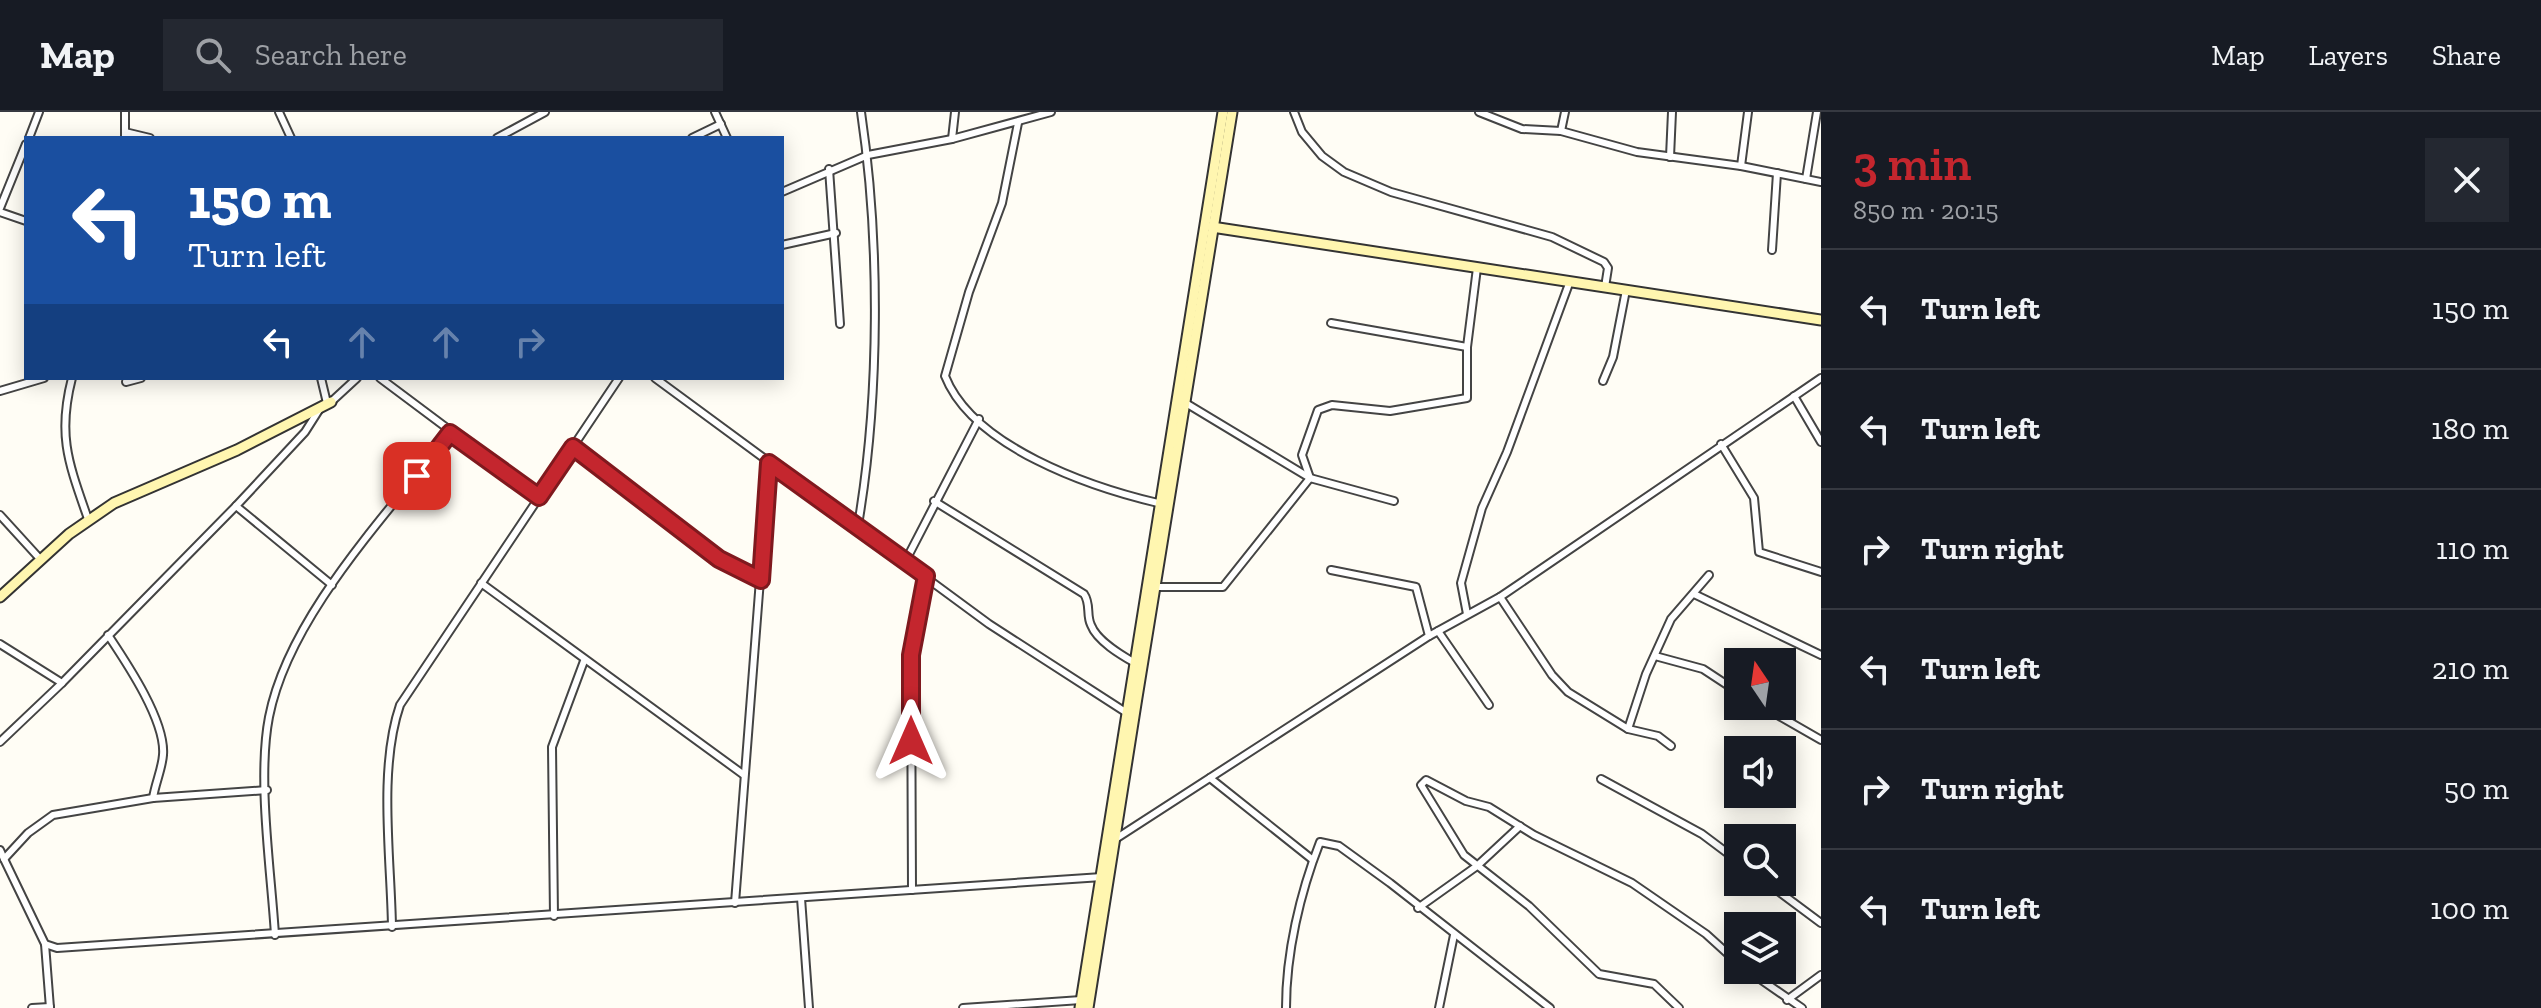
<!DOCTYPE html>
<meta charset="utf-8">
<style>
:root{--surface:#171b24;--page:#242831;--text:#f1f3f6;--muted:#9ea1a6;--line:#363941;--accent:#c4262e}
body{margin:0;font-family:"Zilla Slab",serif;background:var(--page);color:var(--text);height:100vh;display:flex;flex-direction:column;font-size:30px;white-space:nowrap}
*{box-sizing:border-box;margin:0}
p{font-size:26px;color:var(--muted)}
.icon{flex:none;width:44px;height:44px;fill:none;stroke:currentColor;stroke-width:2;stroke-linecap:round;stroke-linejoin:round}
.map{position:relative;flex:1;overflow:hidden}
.drawer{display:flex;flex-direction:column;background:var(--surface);width:720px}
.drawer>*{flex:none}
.banner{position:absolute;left:24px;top:24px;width:760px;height:244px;border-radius:0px;box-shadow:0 4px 20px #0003;background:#1a4fa0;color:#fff;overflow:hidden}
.needle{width:52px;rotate:347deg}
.controls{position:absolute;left:1724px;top:536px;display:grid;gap:16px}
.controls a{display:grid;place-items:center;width:72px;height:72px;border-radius:0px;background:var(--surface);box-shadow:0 4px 20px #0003;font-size:40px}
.pin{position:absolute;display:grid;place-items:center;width:68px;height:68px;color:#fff;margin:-34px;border-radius:16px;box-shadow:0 4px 12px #0006}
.me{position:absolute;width:88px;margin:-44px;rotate:0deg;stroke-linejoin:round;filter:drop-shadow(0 0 6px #0008)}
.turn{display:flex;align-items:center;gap:28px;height:168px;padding:0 32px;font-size:36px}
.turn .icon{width:104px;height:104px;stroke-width:2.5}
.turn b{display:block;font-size:56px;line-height:68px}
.lanes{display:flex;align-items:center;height:76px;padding:0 32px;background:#0003;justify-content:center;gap:40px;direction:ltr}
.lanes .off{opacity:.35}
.round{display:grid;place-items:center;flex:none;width:84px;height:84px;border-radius:0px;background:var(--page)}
.head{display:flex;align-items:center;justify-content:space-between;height:136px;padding:0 32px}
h1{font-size:48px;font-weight:600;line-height:60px;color:var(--accent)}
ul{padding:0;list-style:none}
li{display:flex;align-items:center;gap:24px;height:120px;padding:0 32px;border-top:2px solid var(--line)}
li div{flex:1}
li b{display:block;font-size:30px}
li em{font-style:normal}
header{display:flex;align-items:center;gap:48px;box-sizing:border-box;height:112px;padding:0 40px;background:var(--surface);border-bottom:2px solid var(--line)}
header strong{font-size:38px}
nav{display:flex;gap:44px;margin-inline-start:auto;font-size:28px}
.search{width:560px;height:72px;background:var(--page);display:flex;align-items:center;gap:20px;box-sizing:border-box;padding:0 28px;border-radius:0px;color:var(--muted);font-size:30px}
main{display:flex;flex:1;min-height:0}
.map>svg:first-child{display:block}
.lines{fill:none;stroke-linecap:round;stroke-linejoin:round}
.street-casing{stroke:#444;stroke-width:10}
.secondary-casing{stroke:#333;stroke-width:13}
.street{stroke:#fff;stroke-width:6}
.secondary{stroke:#fff6b0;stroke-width:9}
.route-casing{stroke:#7f191e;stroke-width:20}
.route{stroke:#c4262e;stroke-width:14}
</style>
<header>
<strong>Map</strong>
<div class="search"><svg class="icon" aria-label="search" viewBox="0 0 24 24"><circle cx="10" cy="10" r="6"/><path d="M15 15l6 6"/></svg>Search here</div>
<nav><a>Map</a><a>Layers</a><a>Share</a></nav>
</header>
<main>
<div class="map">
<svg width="1821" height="896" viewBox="0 0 1821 896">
<rect width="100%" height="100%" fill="#fffdf5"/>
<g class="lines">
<g class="street-casing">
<g id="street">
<path d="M279,0L291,26"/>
<path d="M715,0L727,26"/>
<path d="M1294,0L1302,20L1322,44L1344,60L1391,80L1552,125L1604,150L1608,156L1605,175"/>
<path d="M1479,0L1522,17L1561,19L1637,40L1741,54L1821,70"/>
<path d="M1018,11L1002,91L969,180L945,264C973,335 1090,375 1158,391"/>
<path d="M1561,19L1565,0"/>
<path d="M125,20L150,26"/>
<path d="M29,26L39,0"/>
<path d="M125,26V0"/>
<path d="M497,26L545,0"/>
<path d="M692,26L721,12"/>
<path d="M952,27L955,0"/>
<path d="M1670,45L1672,0"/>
<path d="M1741,54L1748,0"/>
<path d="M829,57L840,212"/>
<path d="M1806,67L1817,0"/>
<path d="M782,80L868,43L952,27L1051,0"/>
<path d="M0,96L26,32"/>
<path d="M0,100L26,109"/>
<path d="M782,133L836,121"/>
<path d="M1772,138L1777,61"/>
<path d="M1331,211L1467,235"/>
<path d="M72,266C57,324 69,352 88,407"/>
<path d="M321,266L327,291"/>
<path d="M380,266L539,385"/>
<path d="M655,266L989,512L1127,601"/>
<path d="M1603,269L1613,245L1626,178"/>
<path d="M126,270L141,266"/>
<path d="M0,279L44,266"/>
<path d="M1794,284L1821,330"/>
<path d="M331,290L357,266"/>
<path d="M1184,290L1310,366L1394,389"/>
<path d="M1721,332L1754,386L1759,440L1821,460"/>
<path d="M573,335L719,447L761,468"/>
<path d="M1310,366L1302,343L1318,298L1332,293L1390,299L1467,286V235L1477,156"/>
<path d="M934,389L1084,482C1091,492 1086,503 1091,513C1097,529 1121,543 1135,551"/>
<path d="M236,394L332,473"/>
<path d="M0,403L41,448"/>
<path d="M858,413C880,284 880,128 861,0"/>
<path d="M905,450L979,307"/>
<path d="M1331,458L1416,475L1429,524"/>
<path d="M481,471L744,663"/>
<path d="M1156,475H1223L1310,366"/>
<path d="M1694,482L1821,543"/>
<path d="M1500,485L1552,563L1568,580L1628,617L1658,624L1671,634"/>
<path d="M1467,502L1461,471L1482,396L1507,340L1570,169"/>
<path d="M1438,519L1489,593"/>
<path d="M108,523C126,550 166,609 163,643C162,657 155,672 153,686"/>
<path d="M0,532L62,571L236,394L305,320L319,298"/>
<path d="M1655,544L1703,557L1738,580"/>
<path d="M1762,594L1821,628"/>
<path d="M1628,617L1646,562L1671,507L1709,463"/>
<path d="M0,630L62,571"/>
<path d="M1210,666L1313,748"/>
<path d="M1601,667L1702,722L1738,749"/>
<path d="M1117,726L1429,524L1500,485L1821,266"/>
<path d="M0,738L4,747L28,721L53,703L153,686L267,678"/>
<path d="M4,747L45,832L57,836L1102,765"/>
<path d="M1766,770L1821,811"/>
<path d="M912,778L911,543L926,464"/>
<path d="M801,786L809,896"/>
<path d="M735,791L769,351"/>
<path d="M1418,796L1477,754L1520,714"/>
<path d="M554,804L552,635L584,549"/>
<path d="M392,815C391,747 378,657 400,593L619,266"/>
<path d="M275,823C271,758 257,667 269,605C289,503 388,402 450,321"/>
<path d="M45,832L50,896"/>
<path d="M1747,858L1802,896"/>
<path d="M1787,888L1821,863"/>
<path d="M32,896L50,895"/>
<path d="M963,896L1081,888"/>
<path d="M1286,896C1286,841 1300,781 1320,730L1339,734L1390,771L1550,896"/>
<path d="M1439,896L1454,823"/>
<path d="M1679,896L1654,872L1599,862L1529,794L1464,743L1421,673L1426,668L1466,689L1489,695L1534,723L1632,771L1706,822L1738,851"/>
</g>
</g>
<g class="secondary-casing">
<g id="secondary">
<path d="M1212,115L1821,208"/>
<path d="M0,485L69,422L114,391L237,338L331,290"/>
<path d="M1080,896L1223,0"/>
<path d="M1088,896C1134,597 1184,299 1232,0"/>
</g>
</g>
<use href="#street" class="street"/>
<use href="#secondary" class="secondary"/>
</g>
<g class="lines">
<g class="route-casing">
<path id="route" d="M417,364L450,321L539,385L573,335L719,447L761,468L769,351L926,464L911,543V629"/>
</g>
<use href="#route" class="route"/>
</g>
</svg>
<div class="controls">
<a><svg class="needle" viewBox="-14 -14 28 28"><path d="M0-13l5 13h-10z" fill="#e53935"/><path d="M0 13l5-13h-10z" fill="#9ea1a6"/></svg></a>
<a><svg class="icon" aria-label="sound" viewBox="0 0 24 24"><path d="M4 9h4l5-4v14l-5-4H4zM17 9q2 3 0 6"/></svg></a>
<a><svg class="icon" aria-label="search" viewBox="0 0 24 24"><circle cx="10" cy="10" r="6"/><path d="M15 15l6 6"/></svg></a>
<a><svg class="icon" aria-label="layers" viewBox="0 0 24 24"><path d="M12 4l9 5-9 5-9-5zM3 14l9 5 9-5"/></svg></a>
</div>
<div class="pin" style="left:417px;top:364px;background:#d93025"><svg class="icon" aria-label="arrive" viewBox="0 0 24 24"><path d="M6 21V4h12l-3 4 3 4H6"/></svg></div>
<svg class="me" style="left:911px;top:629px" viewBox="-20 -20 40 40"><path d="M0-17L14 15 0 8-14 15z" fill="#c4262e" stroke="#fff" stroke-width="4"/></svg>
<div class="banner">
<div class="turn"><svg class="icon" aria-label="left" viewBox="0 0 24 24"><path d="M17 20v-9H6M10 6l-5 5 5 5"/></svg><div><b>150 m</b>Turn left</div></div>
<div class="lanes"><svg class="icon" aria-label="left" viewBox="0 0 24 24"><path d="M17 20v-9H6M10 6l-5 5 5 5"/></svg><svg class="icon off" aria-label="ahead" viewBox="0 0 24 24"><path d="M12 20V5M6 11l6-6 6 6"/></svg><svg class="icon off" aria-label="ahead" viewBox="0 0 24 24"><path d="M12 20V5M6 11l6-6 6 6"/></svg><svg class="icon off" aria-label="right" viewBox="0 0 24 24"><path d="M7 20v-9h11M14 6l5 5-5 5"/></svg></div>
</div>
</div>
<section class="drawer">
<div class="head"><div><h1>3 min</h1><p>850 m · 20:15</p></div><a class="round"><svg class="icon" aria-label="close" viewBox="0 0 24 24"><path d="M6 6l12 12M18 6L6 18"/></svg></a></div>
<ul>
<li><svg class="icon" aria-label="left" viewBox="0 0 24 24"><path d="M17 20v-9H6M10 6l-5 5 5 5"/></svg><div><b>Turn left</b></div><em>150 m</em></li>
<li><svg class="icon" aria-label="left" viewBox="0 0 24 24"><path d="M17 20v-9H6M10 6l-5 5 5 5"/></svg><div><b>Turn left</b></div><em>180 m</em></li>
<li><svg class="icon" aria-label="right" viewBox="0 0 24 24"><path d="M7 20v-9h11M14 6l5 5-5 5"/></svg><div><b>Turn right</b></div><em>110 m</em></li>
<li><svg class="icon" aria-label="left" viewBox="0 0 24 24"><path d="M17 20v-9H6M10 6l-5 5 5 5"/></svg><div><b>Turn left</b></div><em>210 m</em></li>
<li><svg class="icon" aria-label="right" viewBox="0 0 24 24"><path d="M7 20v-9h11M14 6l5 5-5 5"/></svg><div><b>Turn right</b></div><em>50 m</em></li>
<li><svg class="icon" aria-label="left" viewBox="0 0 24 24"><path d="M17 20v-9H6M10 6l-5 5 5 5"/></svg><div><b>Turn left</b></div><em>100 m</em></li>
</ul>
</section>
</main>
